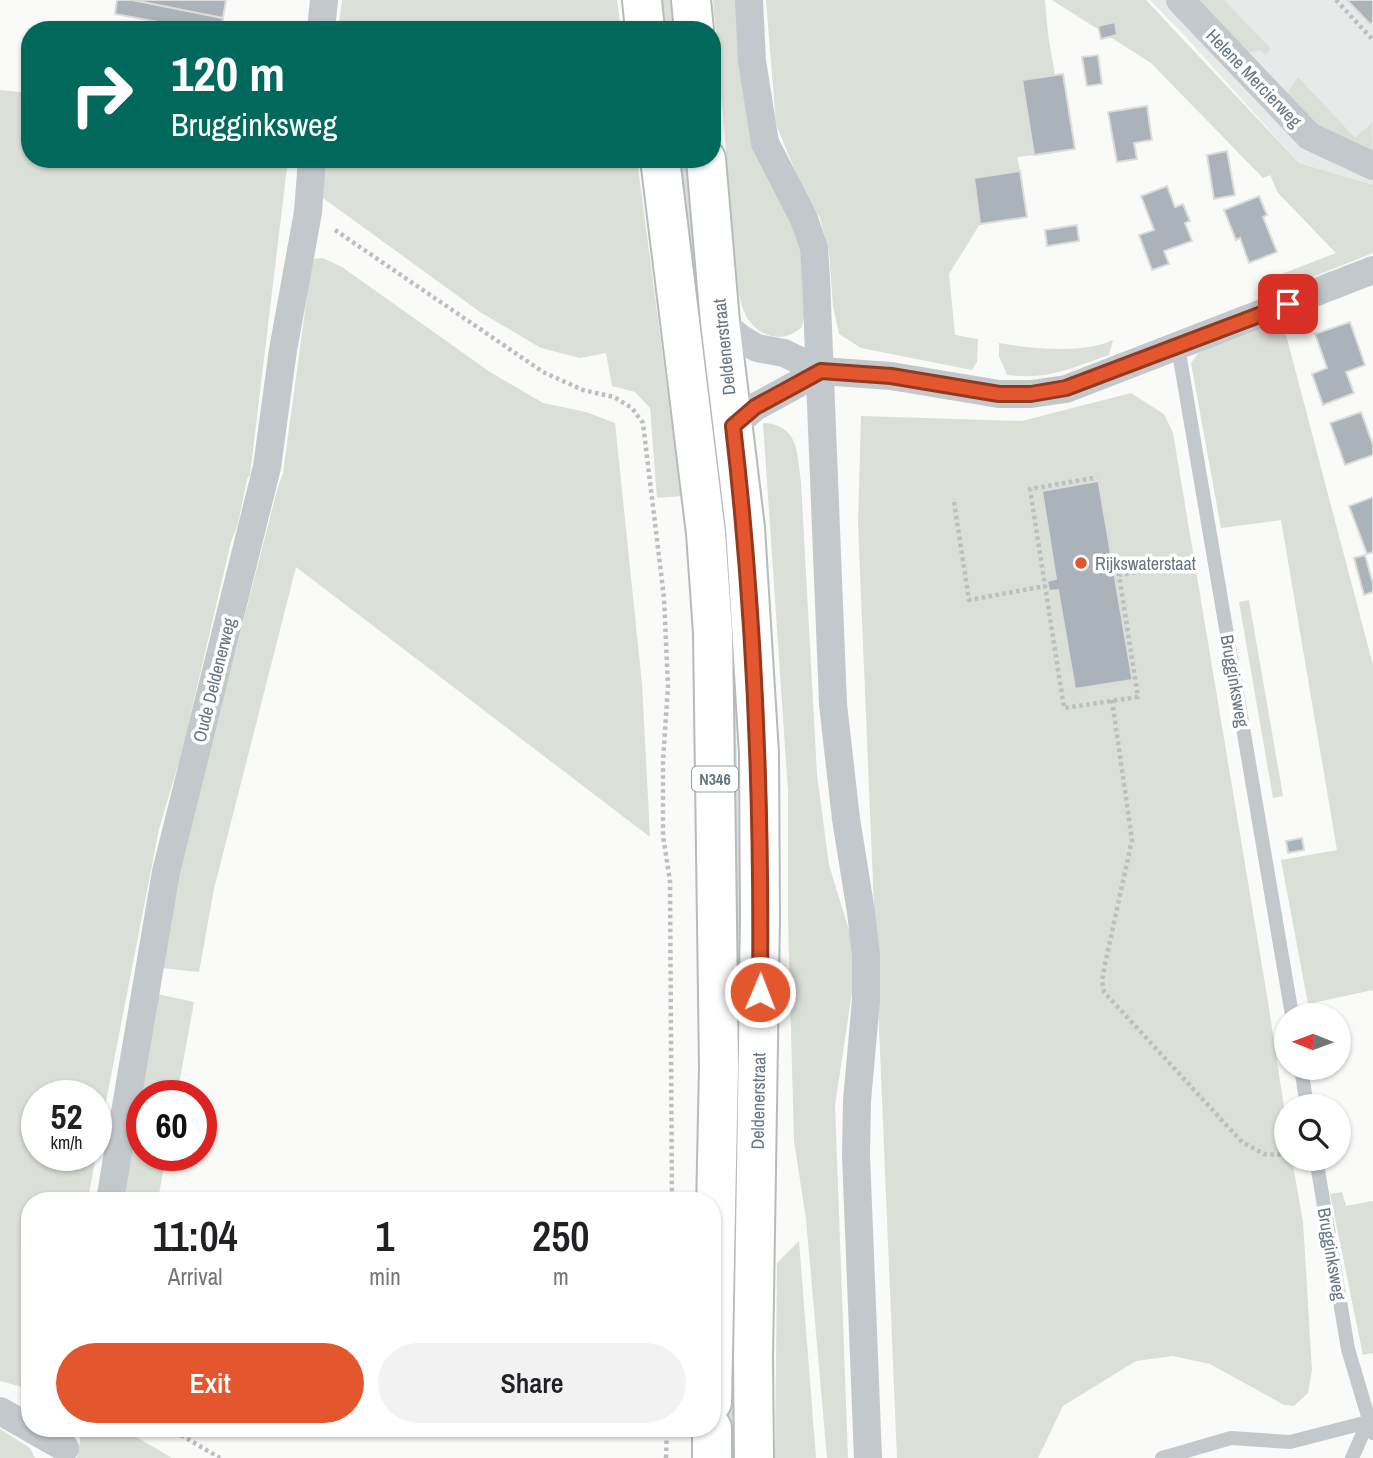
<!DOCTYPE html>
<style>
:root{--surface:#fff;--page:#f2f2f2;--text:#202124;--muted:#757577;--accent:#e4572e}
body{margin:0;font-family:"Archivo Narrow",sans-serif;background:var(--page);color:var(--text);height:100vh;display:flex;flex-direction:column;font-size:26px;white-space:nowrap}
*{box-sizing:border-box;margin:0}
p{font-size:23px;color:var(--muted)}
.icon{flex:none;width:38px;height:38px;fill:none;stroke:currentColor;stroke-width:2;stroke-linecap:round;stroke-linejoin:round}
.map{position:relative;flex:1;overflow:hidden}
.drawer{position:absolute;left:21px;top:1192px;width:700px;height:245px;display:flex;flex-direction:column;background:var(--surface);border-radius:28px;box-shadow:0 2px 5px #0004}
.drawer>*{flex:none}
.top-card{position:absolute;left:21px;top:21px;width:700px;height:147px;border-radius:28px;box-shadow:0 2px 5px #0004;background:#00695c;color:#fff;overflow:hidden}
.needle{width:46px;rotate:271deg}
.fabs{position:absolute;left:1274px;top:1003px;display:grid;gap:14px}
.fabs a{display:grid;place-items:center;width:77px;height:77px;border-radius:50%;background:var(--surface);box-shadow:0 2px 5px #0004;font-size:35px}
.speed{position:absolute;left:21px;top:1080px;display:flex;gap:14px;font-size:35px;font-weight:700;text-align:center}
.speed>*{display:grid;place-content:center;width:91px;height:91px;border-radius:50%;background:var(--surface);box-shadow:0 2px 5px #0004;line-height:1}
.speed small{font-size:18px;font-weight:400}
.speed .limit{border:10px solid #d22;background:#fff;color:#111}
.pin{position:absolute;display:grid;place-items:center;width:60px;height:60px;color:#fff;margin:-30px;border-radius:14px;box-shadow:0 4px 10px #0006}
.me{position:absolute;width:77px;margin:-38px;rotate:1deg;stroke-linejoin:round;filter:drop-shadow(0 0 5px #0008)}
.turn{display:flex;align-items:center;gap:24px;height:147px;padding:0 35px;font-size:32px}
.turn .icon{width:91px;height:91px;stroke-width:2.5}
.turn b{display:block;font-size:49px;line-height:60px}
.eta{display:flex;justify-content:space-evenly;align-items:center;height:119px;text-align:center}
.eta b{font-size:42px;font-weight:600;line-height:49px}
.button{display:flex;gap:14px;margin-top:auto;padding:14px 35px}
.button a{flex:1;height:80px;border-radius:42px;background:var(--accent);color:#fff;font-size:28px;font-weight:600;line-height:80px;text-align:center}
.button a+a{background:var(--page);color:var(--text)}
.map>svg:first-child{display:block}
.built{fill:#e8e9e9}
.green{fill:#dadfd7}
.building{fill:#aab3b9;stroke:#dcdcda;stroke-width:2}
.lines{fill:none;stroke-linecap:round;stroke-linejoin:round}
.primary-casing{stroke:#b5babe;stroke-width:42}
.path{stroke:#bbbfc2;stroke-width:4.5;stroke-dasharray:3.5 3.5;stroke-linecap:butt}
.lane{stroke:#c3c8cc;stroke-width:14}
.street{stroke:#c3c8cc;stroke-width:28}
.primary{stroke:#fff;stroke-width:38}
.route-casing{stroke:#94391e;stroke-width:18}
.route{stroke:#e4572e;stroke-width:12}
.poi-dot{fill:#e4572e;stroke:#fff;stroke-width:2.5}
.labels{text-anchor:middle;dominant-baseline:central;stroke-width:7;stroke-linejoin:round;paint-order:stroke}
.shield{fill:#fff;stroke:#939fa8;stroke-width:2}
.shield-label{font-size:16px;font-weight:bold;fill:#657683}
.street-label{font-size:18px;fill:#657683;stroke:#fff}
.poi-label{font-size:18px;fill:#657683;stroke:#fff;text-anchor:start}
</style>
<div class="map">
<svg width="1373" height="1458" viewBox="0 0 1373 1458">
<rect width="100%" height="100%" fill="#fafaf8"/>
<path class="built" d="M1150,0H1373V185L1299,163L1185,36Z"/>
<g class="green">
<path d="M342,0H617L621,30H338Z"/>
<path d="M653,0H672L675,30H657Z"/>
<path d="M713,0H739L753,149L797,235L799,243L805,285V311L802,327C784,344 759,338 746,316C742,308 740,298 738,289Z"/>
<path d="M766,0H1045L1048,35L1055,75L1022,80L1034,155L1017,157L1020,171L974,178L980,224L949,274L955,335L978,339L977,362L972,370L861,348L839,334L833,306L829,252L820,218L802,188L776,124Z"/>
<path d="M1052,0H1146L1299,163L1373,185V253L1270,294L1258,286V283L1336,253L1278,193L1270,175L1263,178L1151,63Z"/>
<path d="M1194,0H1224L1271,49L1265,55L1260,50L1245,54Z"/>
<path d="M1298,77L1355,138L1372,123L1373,155L1324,132L1288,95L1289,90Z"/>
<path d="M0,90L30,93V159H288L250,475L247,479L238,524L231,542L181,755L159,829L96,1153V1096H37V1155H96L88,1200H30V1388H26L0,1381Z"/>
<path d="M325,159H637L681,496L657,498L650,408L635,392L612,386L606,353L580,358L541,348L480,312L323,198Z"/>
<path d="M673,159H687L733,602L739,848L741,1095L736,1458H727L732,1146Z"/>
<path d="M323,258L342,267L490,372L543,403L586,412L615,423L642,684L650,837L296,567L214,889L199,972L162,968L177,881L277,490L283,473L312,259Z"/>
<path d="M1280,312L1373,665V990L1308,1004L1281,860L1337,850L1281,520L1221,528L1191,363L1205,344Z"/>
<path d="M1113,340L1109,355C1071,368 1048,380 1007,375L999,356V343C1030,349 1084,354 1113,340Z"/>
<path d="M1131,393L1164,414L1173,433L1268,1002L1286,1120V1158L1292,1159L1303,1222L1312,1370L1308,1393L1294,1406L1284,1405L1210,1364L1173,1356L1136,1361L1063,1406L1038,1458H897L858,524L861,416L1022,421Z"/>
<path d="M763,423C799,424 797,454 801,482L817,775L829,865L852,940L853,986L835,1105L848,1458H827L806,1219L794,1141L788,917V791Z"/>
<path d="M1249,600L1283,796L1273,798L1239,602Z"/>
<path d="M157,994L194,1002L177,1095L142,1096V1155H166L158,1200H120Z"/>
<path d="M1342,1192L1346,1206L1373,1201V1353L1363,1355L1330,1194Z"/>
<path d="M799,1241L816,1458H775L777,1263Z"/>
<path d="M82,1428H121L172,1458H77Z"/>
<path d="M0,1429L30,1448L35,1458H0Z"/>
</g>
<g class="building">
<path d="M117,0H133L223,18L221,30H163L164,23L115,14Z"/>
<path d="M133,0H226L223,18Z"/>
<path d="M1347,0H1373V22L1370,24Z"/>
<path d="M1115,22L1117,35L1101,39L1098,26Z"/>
<path d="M1098,55L1102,84L1087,86L1082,57Z"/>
<path d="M1063,74L1075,149L1034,155L1022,80Z"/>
<path d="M1147,106L1152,140L1134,143L1137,159L1117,162L1108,112Z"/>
<path d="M1227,151L1235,195L1214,199L1207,155Z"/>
<path d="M1020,171L1027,217L980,224L974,178Z"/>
<path d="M1167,186L1175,207L1183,204L1190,221L1185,223L1192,241L1164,251L1169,264L1152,270L1139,235L1154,230L1141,196Z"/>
<path d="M1259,196L1267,215L1263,217L1277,252L1249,263L1240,238L1236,240L1224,210Z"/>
<path d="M1077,225L1079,241L1047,246L1045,230Z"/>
<path d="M1350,322L1365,365L1346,372L1354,393L1323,405L1312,374L1327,368L1315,334Z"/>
<path d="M1361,412L1373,445V455L1345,465L1330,423Z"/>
<path d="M1096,472H1097L1134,689L1131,680L1075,689L1058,590L1049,591L1047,581L1056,579L1042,491L1098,481Z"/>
<path d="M1373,497V552L1367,554L1349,506Z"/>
<path d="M1365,555L1373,584V592L1364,595L1354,558Z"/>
<path d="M1302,838L1304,850L1288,853L1286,841Z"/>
</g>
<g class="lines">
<g class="primary-casing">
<g id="primary">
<path d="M642,0L645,30"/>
<path d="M691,0L694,30"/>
<path d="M660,159L706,533L713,633L719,1067L712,1402"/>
<path d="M706,159L720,322L745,528L759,754L760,918L753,1358L754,1458"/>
<path d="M712,1428V1458"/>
</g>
</g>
<g class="path">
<path d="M1336,0L1373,40"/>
<path d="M335,230L543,372L583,390L614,397L632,408L643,423L664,598L668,686L663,761V836L670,881L672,1200"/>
<path d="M1093,478L1030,489L1064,708L1138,697L1119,575L1192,562"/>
<path d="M954,502L969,600L1045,586"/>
<path d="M1112,700L1132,840L1105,964L1102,981L1104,992L1242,1142L1264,1154L1286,1155"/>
<path d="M169,1428L220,1458"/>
<path d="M666,1458L667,1428"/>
</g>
<g class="lane">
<path d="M1178,347L1292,1015"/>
<path d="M1301,1068L1307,1106"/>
<path d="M1316,1158L1348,1349L1373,1433"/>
<path d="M1162,1458L1231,1438L1290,1442L1368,1422"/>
<path d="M1352,1458L1368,1422"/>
</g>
<g class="street">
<path d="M749,0L752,61L765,143L804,219L814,248L816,278L833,704L846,819L861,912L866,955V1000L857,1101L856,1155L868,1458"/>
<path d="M1180,0L1309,136L1373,166"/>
<path d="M321,30L324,0"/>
<path d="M720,322L740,338L757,348L784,353L821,371L891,376L999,394H1031L1066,389L1373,270"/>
<path d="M733,426L755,407L821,371"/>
<path d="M110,1200L166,872L267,467L283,350L308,212L312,159"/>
<path d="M0,1411L65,1448"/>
</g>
<use href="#primary" class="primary"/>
</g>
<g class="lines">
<g class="route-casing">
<path id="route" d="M760,992C762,803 755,614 733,426L755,407L821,371L891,376L999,394H1031L1066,388L1288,304"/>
</g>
<use href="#route" class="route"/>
</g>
<circle class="poi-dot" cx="1081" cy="563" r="7"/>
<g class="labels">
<rect class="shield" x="692" y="766.5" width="46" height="25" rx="5"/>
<g class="shield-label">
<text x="715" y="779">N346</text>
</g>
<g class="street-label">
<text transform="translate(1254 78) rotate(46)">Helene Mercierweg</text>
<text transform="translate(724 347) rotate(-96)">Deldenerstraat</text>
<text transform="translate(214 680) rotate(-76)">Oude Deldenerweg</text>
<text transform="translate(1235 681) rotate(80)">Brugginksweg</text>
<text transform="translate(758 1101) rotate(-89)">Deldenerstraat</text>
<text transform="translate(1332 1254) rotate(80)">Brugginksweg</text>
</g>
<g class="poi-label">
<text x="1095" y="563">Rijkswaterstaat</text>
</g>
</g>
</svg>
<div class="fabs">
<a><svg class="needle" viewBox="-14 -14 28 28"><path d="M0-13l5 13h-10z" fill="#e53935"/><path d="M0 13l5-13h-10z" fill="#757577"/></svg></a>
<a><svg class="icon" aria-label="search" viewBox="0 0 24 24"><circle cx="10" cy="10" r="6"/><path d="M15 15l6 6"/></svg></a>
</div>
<div class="speed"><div>52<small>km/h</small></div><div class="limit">60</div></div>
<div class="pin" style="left:1288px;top:304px;background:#d93025"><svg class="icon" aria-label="arrive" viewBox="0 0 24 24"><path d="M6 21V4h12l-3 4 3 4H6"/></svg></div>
<svg class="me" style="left:760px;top:992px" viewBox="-20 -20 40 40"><circle r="17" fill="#e4572e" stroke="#fff" stroke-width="3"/><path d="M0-11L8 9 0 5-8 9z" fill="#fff"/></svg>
<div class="top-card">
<div class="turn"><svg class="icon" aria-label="right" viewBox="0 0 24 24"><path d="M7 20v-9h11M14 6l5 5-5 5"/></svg><div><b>120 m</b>Brugginksweg</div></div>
</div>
<section class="drawer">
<div class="eta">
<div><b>11:04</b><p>Arrival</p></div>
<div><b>1</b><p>min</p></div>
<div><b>250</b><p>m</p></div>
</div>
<div class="button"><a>Exit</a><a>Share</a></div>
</section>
</div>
